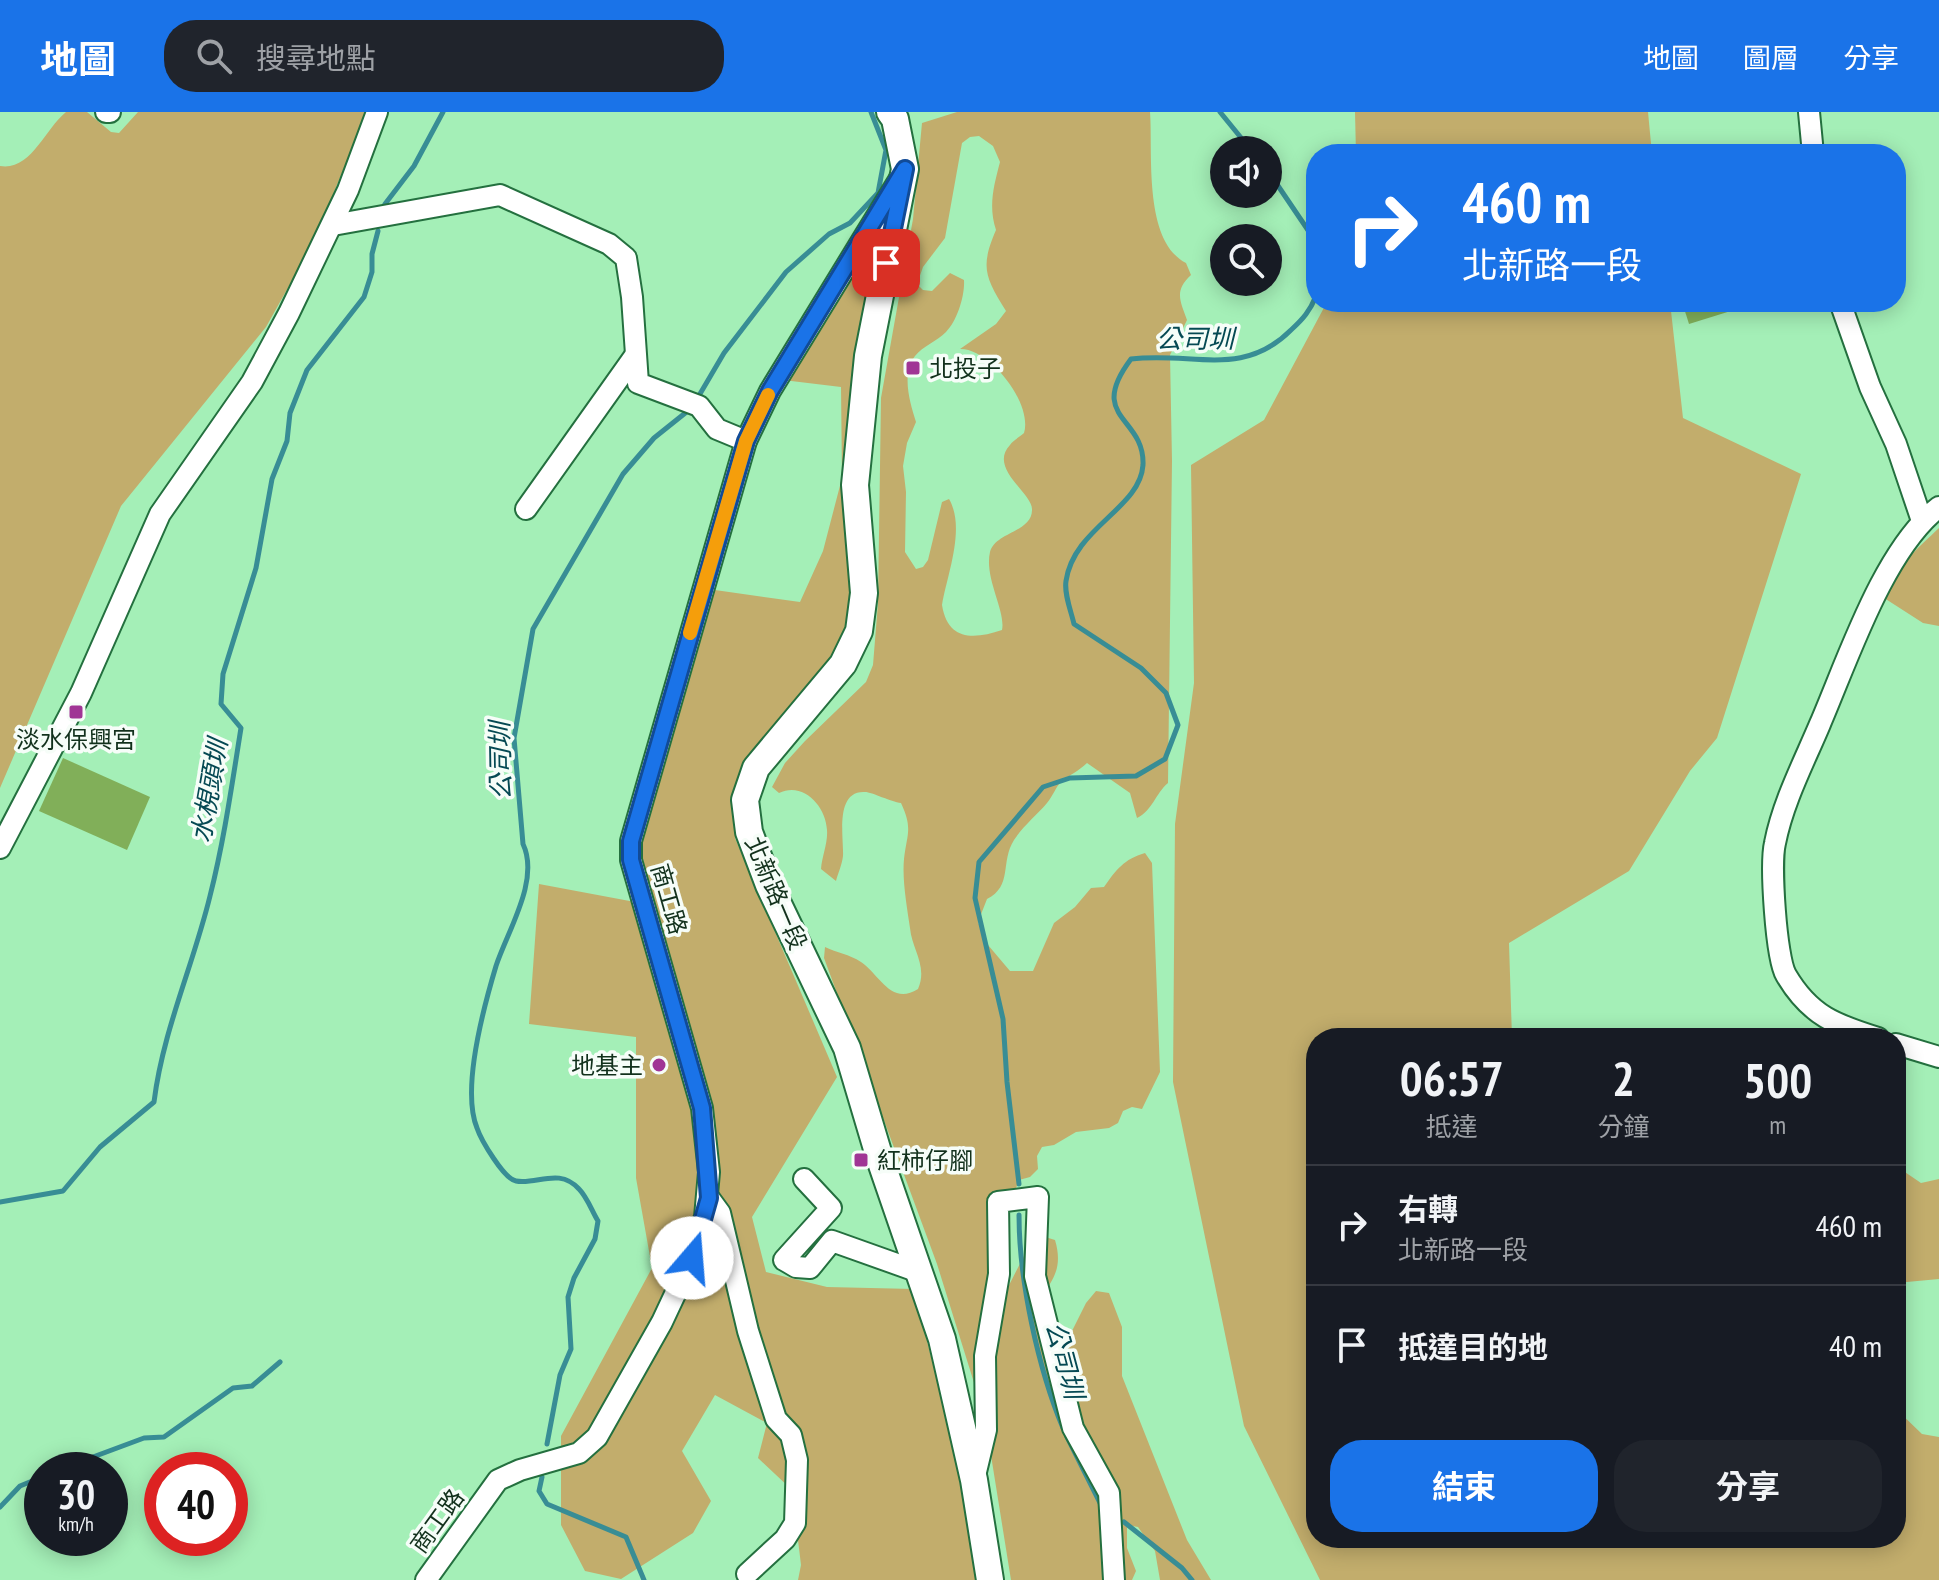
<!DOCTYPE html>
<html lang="zh-TW">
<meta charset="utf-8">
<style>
:root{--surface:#171b24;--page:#20242c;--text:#f1f3f6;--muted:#9ea1a6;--line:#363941;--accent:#1a73e8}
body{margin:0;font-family:"PT Sans Narrow","Noto Sans TC",sans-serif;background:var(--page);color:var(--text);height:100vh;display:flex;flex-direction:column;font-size:30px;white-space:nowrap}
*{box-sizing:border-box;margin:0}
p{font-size:26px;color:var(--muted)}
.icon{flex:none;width:44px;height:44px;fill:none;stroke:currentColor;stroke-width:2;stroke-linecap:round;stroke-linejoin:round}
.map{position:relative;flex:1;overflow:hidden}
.drawer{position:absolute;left:1306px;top:916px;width:600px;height:520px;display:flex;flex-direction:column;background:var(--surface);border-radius:32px;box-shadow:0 4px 20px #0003}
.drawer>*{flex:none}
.banner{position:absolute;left:1306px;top:32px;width:600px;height:168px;border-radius:32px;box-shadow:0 4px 20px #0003;background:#1a73e8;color:#fff;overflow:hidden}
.controls{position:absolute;left:1210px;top:24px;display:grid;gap:16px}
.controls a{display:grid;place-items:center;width:72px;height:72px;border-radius:50%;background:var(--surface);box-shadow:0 4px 20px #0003;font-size:40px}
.speed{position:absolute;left:24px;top:1340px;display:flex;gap:16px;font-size:40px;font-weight:700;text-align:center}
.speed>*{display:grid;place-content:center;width:104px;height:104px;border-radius:50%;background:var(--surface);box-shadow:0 4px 20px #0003;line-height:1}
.speed small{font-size:20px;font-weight:400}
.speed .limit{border:12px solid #d22;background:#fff;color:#111}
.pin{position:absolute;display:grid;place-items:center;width:68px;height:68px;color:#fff;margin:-34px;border-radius:16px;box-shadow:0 4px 12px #0006}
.me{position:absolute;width:88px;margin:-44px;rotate:18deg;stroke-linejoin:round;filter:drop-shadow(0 0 6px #0008)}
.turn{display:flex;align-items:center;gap:28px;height:168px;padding:0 24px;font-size:36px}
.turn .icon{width:104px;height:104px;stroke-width:2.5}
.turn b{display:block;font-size:56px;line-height:68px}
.eta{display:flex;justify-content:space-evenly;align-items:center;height:136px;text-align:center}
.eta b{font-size:48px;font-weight:700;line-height:56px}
.action{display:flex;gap:16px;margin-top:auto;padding:16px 24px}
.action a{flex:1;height:92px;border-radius:32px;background:var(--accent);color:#fff;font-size:32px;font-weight:700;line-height:92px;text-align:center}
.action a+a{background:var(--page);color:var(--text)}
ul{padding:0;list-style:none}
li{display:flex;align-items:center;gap:24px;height:120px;padding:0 24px;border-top:2px solid var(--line)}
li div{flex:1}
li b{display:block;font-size:30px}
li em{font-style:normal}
header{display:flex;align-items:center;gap:48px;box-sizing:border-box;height:112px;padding:0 40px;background:var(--accent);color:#fff}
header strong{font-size:38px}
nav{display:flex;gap:44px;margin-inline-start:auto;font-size:28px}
.search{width:560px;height:72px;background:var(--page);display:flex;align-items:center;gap:20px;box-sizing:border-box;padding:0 28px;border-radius:32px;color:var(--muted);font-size:30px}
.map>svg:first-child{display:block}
.green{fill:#c2ad6c;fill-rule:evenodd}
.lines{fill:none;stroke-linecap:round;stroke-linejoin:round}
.stream{stroke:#388d95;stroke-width:5}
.building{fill:#81af59}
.minor-casing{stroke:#24703f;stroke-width:24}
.major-casing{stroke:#24703f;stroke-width:30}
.minor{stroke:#fff;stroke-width:20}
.major{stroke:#fff;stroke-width:26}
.route-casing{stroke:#114b97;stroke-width:20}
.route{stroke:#1a73e8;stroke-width:14}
.slow{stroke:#f59e0b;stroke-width:14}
.poi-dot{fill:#a03595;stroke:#f6fdf8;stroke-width:3}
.labels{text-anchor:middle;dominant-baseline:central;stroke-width:7;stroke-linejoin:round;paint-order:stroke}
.poi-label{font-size:24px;fill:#12311c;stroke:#f6fdf8;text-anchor:start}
.street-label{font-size:24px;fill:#12311c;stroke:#f6fdf8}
.water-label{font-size:26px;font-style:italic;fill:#054953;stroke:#f6fdf8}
</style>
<header>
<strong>地圖</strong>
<div class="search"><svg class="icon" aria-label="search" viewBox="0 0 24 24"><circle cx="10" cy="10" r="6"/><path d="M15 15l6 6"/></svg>搜尋地點</div>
<nav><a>地圖</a><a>圖層</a><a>分享</a></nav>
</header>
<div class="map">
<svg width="1939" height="1468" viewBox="0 0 1939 1468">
<rect width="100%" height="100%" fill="#a4efb7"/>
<g class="green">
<path d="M66,0H87L111,20L119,21L138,0H367L313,131L266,215L121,394L0,676V54C31,59 44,18 66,0Z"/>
<path d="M957,0H1150C1153,41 1143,129 1186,151L1191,163C1174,179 1180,188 1187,208L1170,243L1172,349L1168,671C1155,682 1153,698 1137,706L1130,681L1087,651C1079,659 1069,663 1061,670C1055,676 1053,684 1047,691C1036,704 1024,713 1014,728C1000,750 1013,774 987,787L978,810L988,833L1010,859H1033L1054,811L1075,795L1091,776L1104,775C1116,758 1124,747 1145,741L1152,751L1160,960L1142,997L1132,995L1123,999L1118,1011L1109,1016L1076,1020L1054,1033L1042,1035L1037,1044L1038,1057L1030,1065L1019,1068L993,1138L1004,1183L1030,1132L1042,1124L1055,1128C1068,1171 1034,1177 1035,1210C1036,1223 1050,1236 1058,1247L1086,1191L1096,1179L1109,1181L1122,1215V1264L1187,1428L1211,1468H1160L1155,1439L1138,1415L1127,1413V1436L1136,1459L1132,1468H1011L985,1306L937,1152L824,846L825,835C837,841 849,842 861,850C880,863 891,894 918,877C928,854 912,838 910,816C907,795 902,768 904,747C907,721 913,717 901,691C891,690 872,680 865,680C834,678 844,727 843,744C842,753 838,761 836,769L821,757C822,744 828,731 827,718C826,694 803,669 779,681L772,675L785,651L805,629L866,570L873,553L878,491L881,286L913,107L922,11ZM979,24L993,34L1000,50C994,73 988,94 996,118C980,155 985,165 1006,199L996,212L960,237C990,236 1033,292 1024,321C1020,325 1013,328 1010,333C988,356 1032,381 1032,397C1033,420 995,420 990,440C984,466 1006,499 1002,518C975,527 948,530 942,493C947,463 966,416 949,387L942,390L928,448L923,455L916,457L905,440L906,380L903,354L907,331L916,310C910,291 901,262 915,244C923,234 937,229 946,220C957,209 965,184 964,168L950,161L932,179L923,178L917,172L923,155L945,126L962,31L970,25Z"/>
<path d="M1355,0H1648L1652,42H1356Z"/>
<path d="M900,60L852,527L747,656L735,726L837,965L752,1105L766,1160L827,1175L914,1177L987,1468H798L801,1453L792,1378L758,1346L767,1311L715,1283L682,1339L711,1389L693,1421L621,1467L585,1459L561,1413V1324L652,1156L636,1066V925L529,912L539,772L651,793L639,724L708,477L800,490L823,439L842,366L841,275L783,268Z"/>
<path d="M1327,190H1670L1683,306L1801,362L1717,626L1690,659L1629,759L1509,831L1512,926H1316V1426H1896V1297L1922,1322L1939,1325V1468H1320L1244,1314L1173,970L1175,712L1194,571L1191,353L1264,308Z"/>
<path d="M1939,416V514L1923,511L1881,484C1892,459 1918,436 1939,416Z"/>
<path d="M1896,1054L1921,1071L1939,1067V1167L1896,1171Z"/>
</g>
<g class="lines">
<g class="stream">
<path d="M1220,0L1251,38"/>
<path d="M1268,59L1314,127L1316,136"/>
<path d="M385,92L414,54L443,0"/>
<path d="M697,287L724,241L786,160L829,122L850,111L878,81L886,38L871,0"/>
<path d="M1019,1072L1007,970L1003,907L975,786L979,750L1043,675L1070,666L1136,664L1165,647L1178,613L1166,581L1141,556L1074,512C1071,499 1064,482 1066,469C1074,415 1140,397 1143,353C1145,304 1086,307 1131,247C1192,239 1242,267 1291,218C1303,207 1310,199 1316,184"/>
<path d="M0,1090L63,1079L100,1035L154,990C163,918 193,854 210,784C224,729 232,672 241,616L221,592L223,562L256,456L272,367L287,329L290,301L307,258L364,185L372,160V142L378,119"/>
<path d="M1019,1103C1019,1168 1038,1256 1063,1316"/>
<path d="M1067,1325L1102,1395"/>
<path d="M547,1332L560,1263L571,1237L568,1185L574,1166L595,1127L598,1109C592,1099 587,1085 579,1077C559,1055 537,1073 516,1069C504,1067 481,1028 477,1016C461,977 484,894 496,854C508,818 540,768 523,732L514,626L533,517L623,362L654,326L689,298"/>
<path d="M58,1358L144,1326L164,1325L233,1276L252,1274L280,1250"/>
<path d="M542,1365L539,1379L547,1392L626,1425L644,1468"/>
<path d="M0,1395L20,1374L42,1365"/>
<path d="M1124,1410L1182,1456L1192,1468"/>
</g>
</g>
<g class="building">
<path d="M1691,190H1750V193L1689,212L1683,193Z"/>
<path d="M63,646L150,685L127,738L39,699Z"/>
</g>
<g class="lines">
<g class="minor-casing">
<g id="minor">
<path d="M106,0H110"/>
<path d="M1809,0L1813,42"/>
<path d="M333,113L500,83L609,132L626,146L632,185L638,271L699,294L717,317L746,329"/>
<path d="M1840,190L1870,275L1896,332L1922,409"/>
<path d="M526,397L634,245"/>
<path d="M0,736L81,581L160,402L252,270L289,201L348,78L377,0"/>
<path d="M1878,926C1836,913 1810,904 1786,863C1776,846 1770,752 1775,731C1783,690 1804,650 1820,612C1848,547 1884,437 1939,395"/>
<path d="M1896,932L1939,945"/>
<path d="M804,1067L831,1096L784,1148L796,1155L810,1156L832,1129L919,1160"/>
<path d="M709,1086L720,1101L748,1219L776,1307L791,1323L797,1348L795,1411L785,1427L747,1462"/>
<path d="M975,1364L986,1318L985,1244L999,1162L998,1090L1038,1085L1035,1164L1073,1316L1109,1381L1114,1468"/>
<path d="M426,1468L498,1368L520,1358L579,1341L597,1325L662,1210L692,1146L705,1105L709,1060L702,996L631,748V729L746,329L770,279L899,68"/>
</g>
</g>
<g class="major-casing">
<path id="major" d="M890,0L895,7L905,57L868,244L855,373L864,481L859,519L843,552L756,656L745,688L749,720L769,773L847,936L880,1047L942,1227L974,1368L990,1468"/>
</g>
<use href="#minor" class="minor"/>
<use href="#major" class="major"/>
</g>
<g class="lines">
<g class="route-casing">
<path id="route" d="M692,1146L709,1086L702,996L631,748V729L746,329L770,279L905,57L886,151"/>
</g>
<use href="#route" class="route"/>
<path class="slow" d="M690,521L746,329L768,283"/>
</g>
<g class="poi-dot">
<rect x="905" y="248" width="16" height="16" rx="4"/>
<rect x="68" y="592" width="16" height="16" rx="4"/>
<circle cx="659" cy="953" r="8"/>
<rect x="853" y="1040" width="16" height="16" rx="4"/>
</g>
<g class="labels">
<g class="poi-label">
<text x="929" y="256">北投子</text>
<text x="76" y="627" text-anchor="middle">淡水保興宮</text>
<text x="643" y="953" text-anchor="end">地基主</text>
<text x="877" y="1048">紅柿仔腳</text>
</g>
<g class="street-label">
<text transform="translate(776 781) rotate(67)">北新路一段</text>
<text transform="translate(669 787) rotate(74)">商工路</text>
<text transform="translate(437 1409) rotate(-54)">商工路</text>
</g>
<g class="water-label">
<text x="1195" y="226">公司圳</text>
<text transform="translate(500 649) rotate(-91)">公司圳</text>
<text transform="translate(209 679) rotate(-80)">水梘頭圳</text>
<text transform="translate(1065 1248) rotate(75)">公司圳</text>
</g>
</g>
</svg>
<div class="controls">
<a><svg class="icon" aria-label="sound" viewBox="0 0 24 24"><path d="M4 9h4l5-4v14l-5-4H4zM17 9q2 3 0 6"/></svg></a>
<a><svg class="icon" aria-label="search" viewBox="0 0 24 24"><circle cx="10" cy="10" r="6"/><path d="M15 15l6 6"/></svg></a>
</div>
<div class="speed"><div>30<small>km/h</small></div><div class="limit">40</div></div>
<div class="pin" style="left:886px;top:151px;background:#d93025"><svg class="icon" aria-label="arrive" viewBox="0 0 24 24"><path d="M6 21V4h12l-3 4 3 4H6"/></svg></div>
<svg class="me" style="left:692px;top:1146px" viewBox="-20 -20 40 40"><circle r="19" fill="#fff"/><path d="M0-13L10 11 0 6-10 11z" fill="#1a73e8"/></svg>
<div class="banner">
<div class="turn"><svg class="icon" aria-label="right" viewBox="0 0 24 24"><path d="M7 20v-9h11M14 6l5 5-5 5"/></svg><div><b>460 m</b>北新路一段</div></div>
</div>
<section class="drawer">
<div class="eta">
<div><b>06:57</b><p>抵達</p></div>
<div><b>2</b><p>分鐘</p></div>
<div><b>500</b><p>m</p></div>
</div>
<ul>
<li><svg class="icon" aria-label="right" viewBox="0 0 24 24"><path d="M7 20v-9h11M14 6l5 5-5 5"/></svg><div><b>右轉</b><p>北新路一段</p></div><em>460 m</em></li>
<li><svg class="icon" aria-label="arrive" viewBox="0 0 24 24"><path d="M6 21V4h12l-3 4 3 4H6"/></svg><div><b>抵達目的地</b></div><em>40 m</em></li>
</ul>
<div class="action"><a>結束</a><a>分享</a></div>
</section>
</div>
